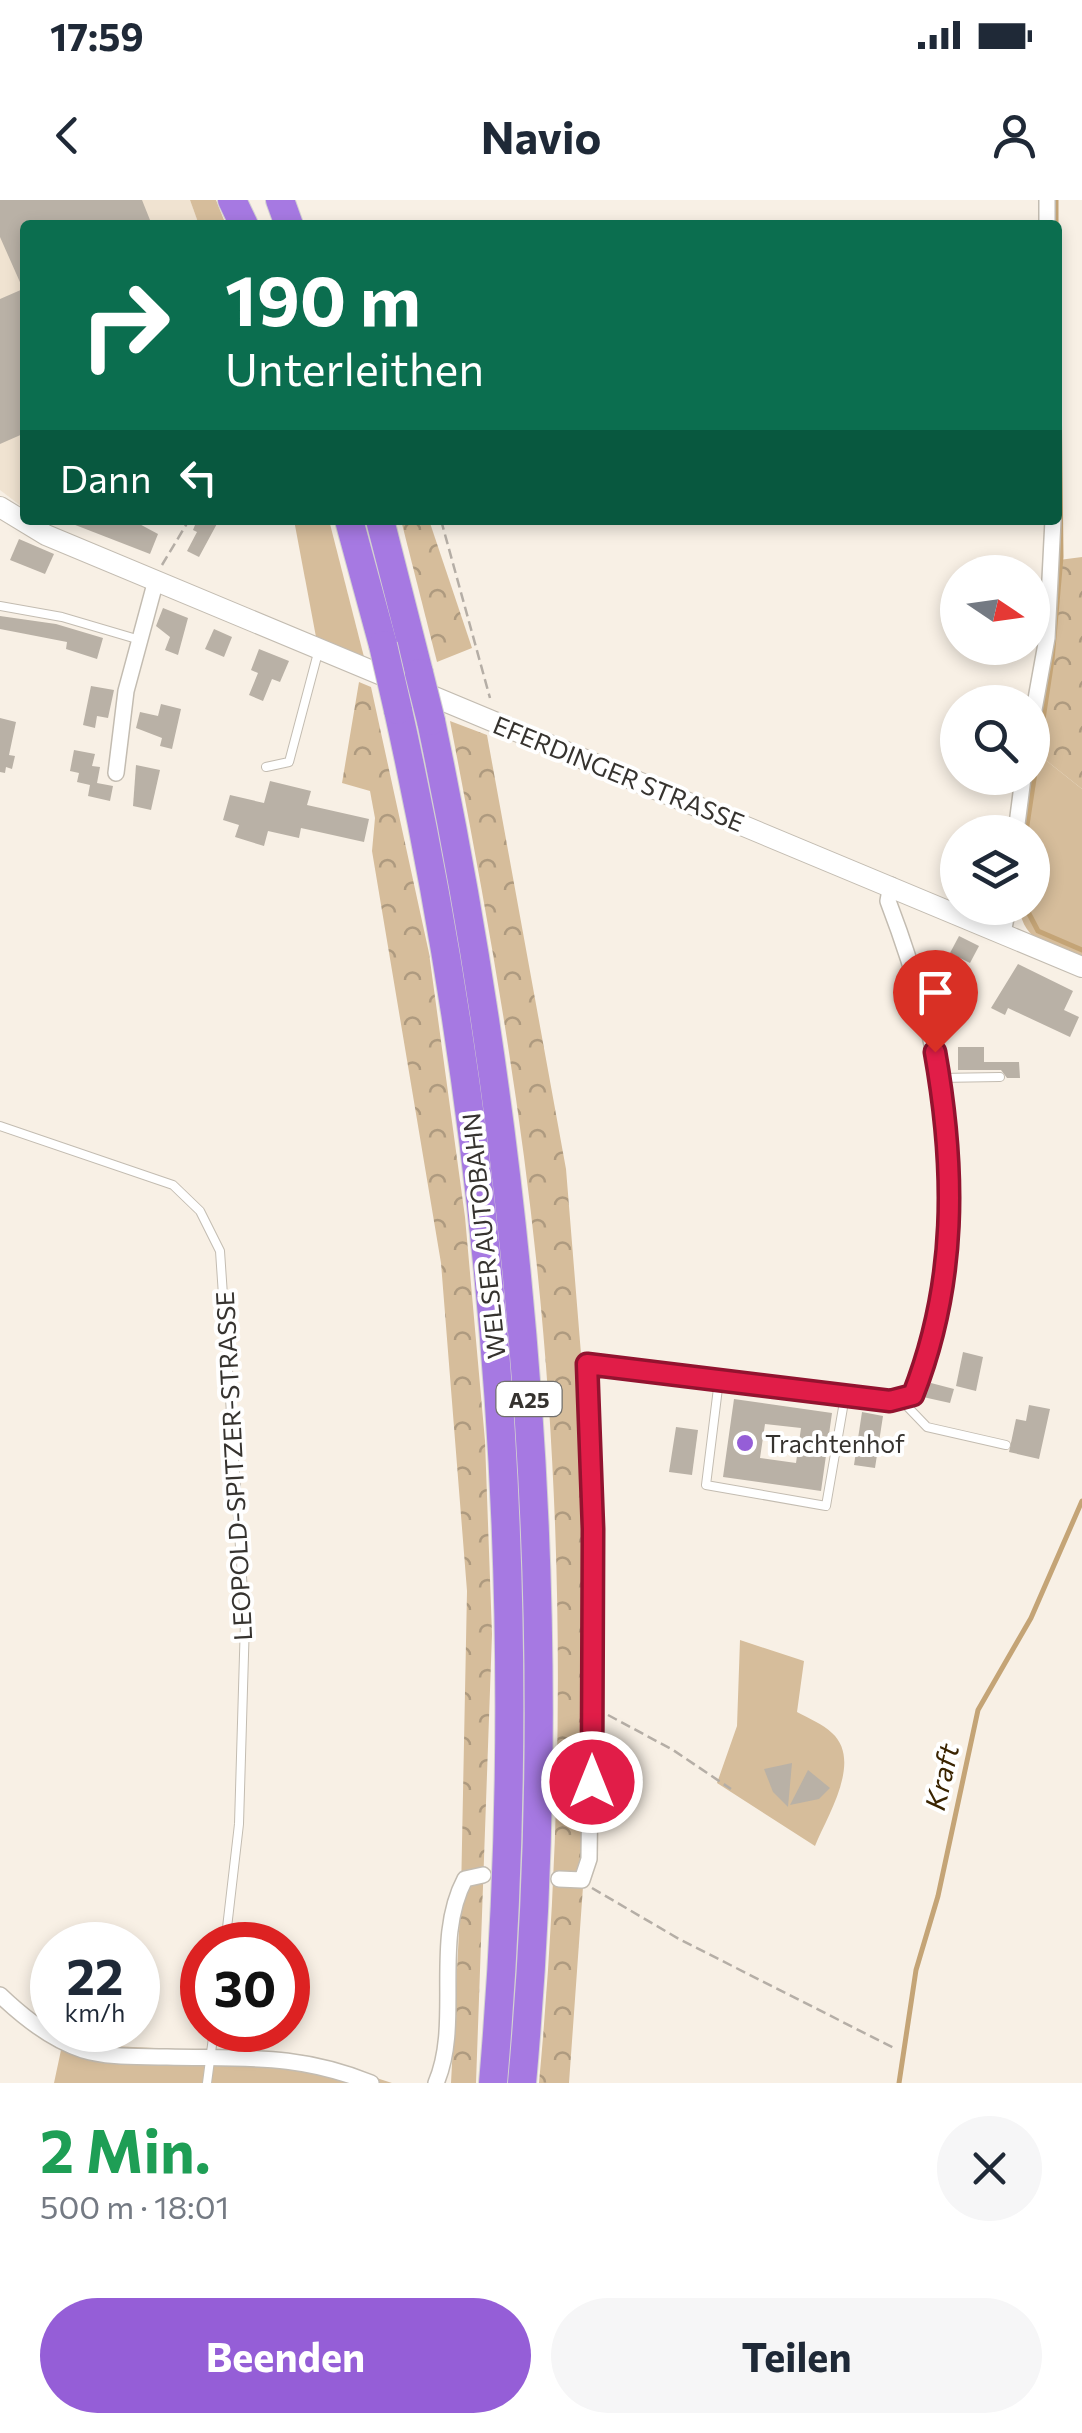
<!DOCTYPE html>
<html lang="de">
<meta charset="utf-8">
<style>
:root{--surface:#fff;--page:#f6f6f7;--text:#1f2937;--muted:#747a83;--accent:#955ed7}
body{margin:0;font-family:Commissioner,sans-serif;background:var(--page);color:var(--text);height:100vh;display:flex;flex-direction:column;font-size:38px;white-space:nowrap}
*{box-sizing:border-box;margin:0}
p{font-size:32px;color:var(--muted)}
.icon{flex:none;width:55px;height:55px;fill:none;stroke:currentColor;stroke-width:2;stroke-linecap:round;stroke-linejoin:round}
.map{position:relative;height:1883px;overflow:hidden}
.sheet{display:flex;flex-direction:column;background:var(--surface);flex:1}
.sheet>*{flex:none}
.hud{position:absolute;left:20px;top:20px;width:1042px;height:305px;border-radius:10px;box-shadow:0 5px 15px #0003;background:#0b6e4f;color:#fff;overflow:hidden}
.needle{width:65px;rotate:103deg}
.controls{position:absolute;left:940px;top:355px;display:grid;gap:20px}
.controls a{display:grid;place-items:center;width:110px;height:110px;border-radius:50%;background:var(--surface);box-shadow:0 5px 15px #0003;font-size:50px}
.speed{position:absolute;left:30px;top:1722px;display:flex;gap:20px;font-size:50px;font-weight:700;text-align:center}
.speed>*{display:grid;place-content:center;width:130px;height:130px;border-radius:50%;background:var(--surface);box-shadow:0 5px 15px #0003;line-height:1}
.speed small{font-size:25px;font-weight:400}
.speed .limit{border:15px solid #d22;background:#fff;color:#111}
.pin{position:absolute;display:grid;place-items:center;width:85px;height:85px;color:#fff;margin:-102px -42px;border-radius:50% 50% 50% 0;rotate:-45deg;box-shadow:0 0 10px #0007}
.pin .icon{rotate:45deg}
.me{position:absolute;width:110px;margin:-55px;rotate:0deg;stroke-linejoin:round;filter:drop-shadow(0 0 8px #0008)}
.turn{display:flex;align-items:center;gap:35px;height:210px;padding:0 40px;font-size:45px}
.turn .icon{width:130px;height:130px;stroke-width:2.5}
.turn b{display:block;font-size:70px;line-height:85px}
.then{display:flex;align-items:center;height:95px;padding:0 40px;background:#0003;gap:20px;font-size:38px}
.round{display:grid;place-items:center;flex:none;width:105px;height:105px;border-radius:52px;background:var(--page)}
.headline{display:flex;align-items:center;justify-content:space-between;height:170px;padding:0 40px}
h1{font-size:60px;font-weight:700;line-height:75px;color:#1e9e55}
.action{display:flex;gap:20px;margin-top:auto;padding:20px 40px}
.action a{flex:1;height:115px;border-radius:60px;background:var(--accent);color:#fff;font-size:40px;font-weight:700;line-height:115px;text-align:center}
.action a+a{background:var(--page);color:var(--text)}
.status{display:flex;justify-content:space-between;align-items:center;height:70px;padding:0 50px;background:var(--surface);direction:ltr}
.status svg{height:28px;fill:currentColor}
header{display:flex;justify-content:space-between;align-items:center;height:130px;padding:0 40px;background:var(--surface);font-size:45px;font-weight:700}
.map>svg:first-child{display:block}
.built{fill:#f0e3d1}
.grass{fill:#d6bd9b}
.forest{fill:url(#forest-crowns)}
.lines{fill:none;stroke-linecap:round;stroke-linejoin:round}
.stream{stroke:#c4a476;stroke-width:5}
.building{fill:#b9b1a6;fill-rule:evenodd}
.lane-casing{stroke:#c3bcb1;stroke-width:10}
.street-casing{stroke:#c3bcb1;stroke-width:18}
.secondary-casing{stroke:#c3bcb1;stroke-width:22}
.highway-casing{stroke:#d3d2d1;stroke-width:30}
.path{stroke:#b5aea6;stroke-width:2.5;stroke-dasharray:10 5;stroke-linecap:butt}
.lane{stroke:#fff;stroke-width:8}
.street{stroke:#fff;stroke-width:15}
.secondary{stroke:#fff;stroke-width:20}
.highway{stroke:#a679e2;stroke-width:28}
.highway-bridge-casing{stroke:#d3d2d1;stroke-width:30;stroke-linecap:butt}
.highway-bridge{stroke:#a679e2;stroke-width:28}
.route-casing{stroke:#92132f;stroke-width:25}
.route{stroke:#e11d48;stroke-width:18}
.poi-dot{fill:#955ed7;stroke:#fff;stroke-width:4}
.labels{text-anchor:middle;dominant-baseline:central;stroke-width:8;stroke-linejoin:round;paint-order:stroke}
.shield{fill:#fff;stroke:#72706d;stroke-width:2.5}
.shield-label{font-size:22px;font-weight:bold;fill:#36332f}
.street-label{font-size:25px;fill:#36332f;stroke:#fff}
.poi-label{font-size:25px;fill:#36332f;stroke:#fff;text-anchor:start}
.water-label{font-size:28px;font-style:italic;fill:#3a2400;stroke:#fff}
</style>
<div class="status"><b>17:59</b><svg viewBox="0 0 49 12"><path d="M0 12V9h3v3zM5 12V6h3v6zM10 12V3h3v9zM15 12V0h3v12zM26 1h20v11H26zM47 4h2v5h-2z"/></svg></div>
<header><svg class="icon" aria-label="back" viewBox="0 0 24 24"><path d="M15 5l-7 7 7 7"/></svg>Navio<svg class="icon" aria-label="person" viewBox="0 0 24 24"><circle cx="12" cy="8" r="4"/><path d="M4 21q1-7 8-7t8 7"/></svg></header>
<div class="map">
<svg width="1082" height="1883" viewBox="0 0 1082 1883">
<defs>
<pattern id="forest-crowns" width="20" height="18" patternUnits="userSpaceOnUse" patternTransform="scale(2.5)"><rect width="20" height="18" fill="#d6bd9b"/><path d="M2 6a3 3 0 1 1 6 0M12 15a3 3 0 1 1 6 0" fill="none" stroke="#ae9a7f"/></pattern>
</defs>
<rect width="100%" height="100%" fill="#f8f0e5"/>
<path class="built" d="M0,0H190L199,25H25V309L0,290Z"/>
<g class="grass">
<path d="M190,0H216L226,25H199Z"/>
<path d="M294,320H329L364,457L316,437Z"/>
<path d="M1033,550L1082,589V758C1054,747 1022,742 1020,708H1032V632H1020L1028,578H1032Z"/>
<path d="M740,1440L804,1461L797,1512C808,1518 823,1524 832,1533C863,1561 827,1616 815,1646L717,1583L737,1526Z"/>
<path d="M64,1836L90,1845L305,1855L392,1883H54Z"/>
</g>
<g class="forest">
<path d="M401,320H429L472,448L437,462Z"/>
<path d="M1082,357V589L1033,550V544L1059,360Z"/>
<path d="M359,482L371,487L429,753L465,1017L485,1241L492,1434L476,1883H451L461,1694L467,1391L441,1063L372,651L375,618L370,591L342,583Z"/>
<path d="M450,521L487,535L566,969L581,1154L588,1369L583,1687L569,1883H539C564,1613 565,1336 537,1067C518,883 485,702 450,521Z"/>
</g>
<g class="lines">
<g class="stream">
<path d="M1056,0V25"/>
<path d="M1026,632L1052,460L1061,357L1058,91"/>
<path d="M1026,708L1038,731L1082,750"/>
<path d="M899,1883L916,1770L938,1696L978,1510L1031,1418L1082,1301"/>
</g>
</g>
<g class="building">
<path d="M0,0H142L152,25H25V233L0,244V99L23,89L0,37Z"/>
<path d="M132,320L158,334L150,354L65,321Z"/>
<path d="M197,320H219L199,357L187,351L197,332L193,330Z"/>
<path d="M19,339L54,354L45,374L10,360Z"/>
<path d="M163,408L188,418L178,455L165,450L170,437L156,426Z"/>
<path d="M0,416L56,424L103,438L97,459L66,449L67,442L0,429Z"/>
<path d="M214,429L232,437L224,457L205,449Z"/>
<path d="M259,449L289,461L280,482L272,479L263,501L249,495L258,473L251,470Z"/>
<path d="M91,486L114,490L108,518L97,516L95,528L83,525Z"/>
<path d="M161,504L181,509L172,549L160,546L162,538L136,528L140,512L158,516Z"/>
<path d="M0,518L16,522L9,555L15,556L12,569L6,567L5,573L0,572Z"/>
<path d="M74,550L95,554L92,566L100,567L97,583L113,586L110,601L88,596L90,585L77,582L79,573L70,571Z"/>
<path d="M136,565L160,570L151,610L133,606Z"/>
<path d="M270,581L311,591L307,605L369,619L364,642L301,628L299,638L268,631L264,646L235,637L239,625L223,620L230,595L264,603Z"/>
<path d="M959,736L979,746L970,763L950,753Z"/>
<path d="M1018,764L1073,791L1064,810L1079,817L1070,837L1008,808L1005,815L991,808Z"/>
<path d="M958,847H984V862H1019L1020,878H1007L1001,870H958Z"/>
<path d="M963,1152L983,1157L976,1191L956,1186Z"/>
<path d="M931,1183L954,1189L950,1203L923,1197Z"/>
<path d="M734,1199L832,1213L821,1291L723,1277ZM765,1224L801,1228L796,1263L760,1258Z"/>
<path d="M1029,1205L1050,1209L1039,1259L1009,1252L1016,1219L1026,1221Z"/>
<path d="M862,1212L883,1216L875,1268L854,1265Z"/>
<path d="M676,1227L698,1230L692,1275L669,1272Z"/>
<path d="M792,1563L788,1607L773,1592L764,1569Z"/>
<path d="M808,1570L830,1588L819,1599L790,1605Z"/>
</g>
<g class="lines">
<g class="lane-casing">
<g id="lane">
<path d="M0,406L62,417L140,440"/>
<path d="M266,567L289,562L319,449"/>
<path d="M939,878L1000,877"/>
<path d="M0,926L173,985L200,1011L220,1051L245,1421L239,1624L225,1745"/>
<path d="M719,1180L706,1285L826,1306L845,1196"/>
<path d="M902,1201L927,1227L1006,1245"/>
<path d="M207,1883L214,1830"/>
</g>
</g>
<g class="street-casing">
<g id="street">
<path d="M1047,0V25"/>
<path d="M1032,521L1047,438L1053,320"/>
<path d="M116,573L126,491L156,380"/>
<path d="M1016,632L1023,578"/>
<path d="M1003,733L1008,708"/>
<path d="M559,1679L582,1680L589,1659L593,1329L587,1164L902,1201C924,1189 931,1152 936,1128C970,984 940,837 888,701L891,685"/>
<path d="M0,1795C23,1817 52,1840 83,1850C110,1858 139,1856 167,1857C244,1859 297,1853 371,1883"/>
<path d="M436,1883C462,1823 432,1741 465,1679L483,1675"/>
</g>
</g>
<g class="secondary-casing">
<path id="secondary" d="M0,307L46,335L1082,767"/>
</g>
<g class="highway-casing">
<g id="highway">
<path d="M232,0L244,25"/>
<path d="M280,0L289,25"/>
<path d="M349,320L383,445"/>
<path d="M380,320L419,473"/>
<path d="M398,510C498,961 533,1423 493,1883"/>
<path d="M431,521C525,970 564,1426 522,1883"/>
</g>
</g>
<g class="path">
<path d="M441,320L490,498"/>
<path d="M162,365L189,320"/>
<path d="M608,1515L673,1550L731,1589"/>
<path d="M592,1688L679,1739L896,1849"/>
</g>
<use href="#lane" class="lane"/>
<use href="#street" class="street"/>
<use href="#secondary" class="secondary"/>
<use href="#highway" class="highway"/>
<g class="highway-bridge-casing">
<g id="highway-bridge">
<path d="M383,445L398,510"/>
<path d="M419,473L431,521"/>
</g>
</g>
<use href="#highway-bridge" class="highway-bridge"/>
</g>
<g class="lines">
<g class="route-casing">
<path id="route" d="M592,1582L593,1329L587,1164L890,1201L913,1195C957,1083 956,970 935,852"/>
</g>
<use href="#route" class="route"/>
</g>
<circle class="poi-dot" cx="745" cy="1243" r="10"/>
<g class="labels">
<rect class="shield" x="496.5" y="1182" width="65" height="34" rx="8"/>
<g class="shield-label">
<text x="529" y="1199">A25</text>
</g>
<g class="street-label">
<text transform="translate(619 573) rotate(22)">EFERDINGER STRASSE</text>
<text transform="translate(483 1036) rotate(-96)">WELSER AUTOBAHN</text>
<text transform="translate(233 1266) rotate(-93)">LEOPOLD-SPITZER-STRASSE</text>
</g>
<g class="poi-label">
<text x="765" y="1243">Trachtenhof</text>
</g>
<g class="water-label">
<text transform="translate(941 1577) rotate(-77)">Kraft</text>
</g>
</g>
</svg>
<div class="controls">
<a><svg class="needle" viewBox="-14 -14 28 28"><path d="M0-13l5 13h-10z" fill="#e53935"/><path d="M0 13l5-13h-10z" fill="#747a83"/></svg></a>
<a><svg class="icon" aria-label="search" viewBox="0 0 24 24"><circle cx="10" cy="10" r="6"/><path d="M15 15l6 6"/></svg></a>
<a><svg class="icon" aria-label="layers" viewBox="0 0 24 24"><path d="M12 4l9 5-9 5-9-5zM3 14l9 5 9-5"/></svg></a>
</div>
<div class="speed"><div>22<small>km/h</small></div><div class="limit">30</div></div>
<div class="pin" style="left:935px;top:852px;background:#d93025"><svg class="icon" aria-label="arrive" viewBox="0 0 24 24"><path d="M6 21V4h12l-3 4 3 4H6"/></svg></div>
<svg class="me" style="left:592px;top:1582px" viewBox="-20 -20 40 40"><circle r="17" fill="#e11d48" stroke="#fff" stroke-width="3"/><path d="M0-11L8 9 0 5-8 9z" fill="#fff"/></svg>
<div class="hud">
<div class="turn"><svg class="icon" aria-label="right" viewBox="0 0 24 24"><path d="M7 20v-9h11M14 6l5 5-5 5"/></svg><div><b>190 m</b>Unterleithen</div></div>
<div class="then">Dann<svg class="icon" aria-label="left" viewBox="0 0 24 24"><path d="M17 20v-9H6M10 6l-5 5 5 5"/></svg></div>
</div>
</div>
<section class="sheet">
<div class="headline"><div><h1>2 Min.</h1><p>500 m · 18:01</p></div><a class="round"><svg class="icon" aria-label="close" viewBox="0 0 24 24"><path d="M6 6l12 12M18 6L6 18"/></svg></a></div>
<div class="action"><a>Beenden</a><a>Teilen</a></div>
</section>
